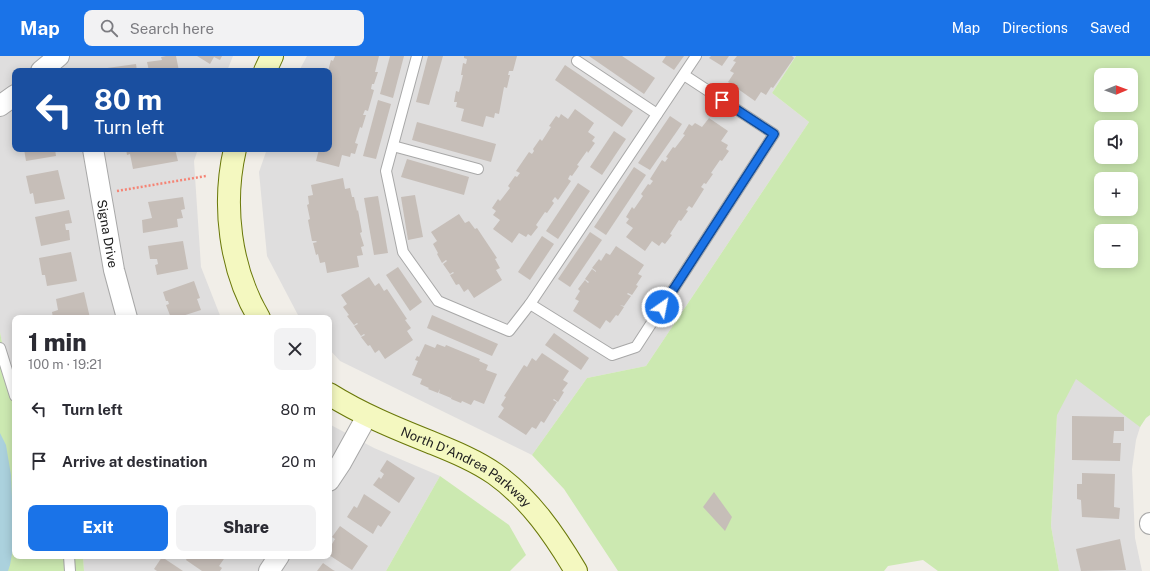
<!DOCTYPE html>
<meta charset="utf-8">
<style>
:root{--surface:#fff;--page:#f2f2f3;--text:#2b2b33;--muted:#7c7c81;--accent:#1a73e8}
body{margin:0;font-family:"Public Sans",sans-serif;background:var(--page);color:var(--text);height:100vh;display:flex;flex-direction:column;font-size:15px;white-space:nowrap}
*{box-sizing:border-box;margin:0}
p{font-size:13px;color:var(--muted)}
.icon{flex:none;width:22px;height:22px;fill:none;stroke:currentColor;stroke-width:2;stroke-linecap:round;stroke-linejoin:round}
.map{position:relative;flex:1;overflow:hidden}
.panel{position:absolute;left:12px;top:259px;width:320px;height:244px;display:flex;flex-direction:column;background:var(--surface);border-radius:8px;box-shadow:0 2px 10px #0003}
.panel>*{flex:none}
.banner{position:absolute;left:12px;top:12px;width:320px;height:84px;border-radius:8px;box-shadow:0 2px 10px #0003;background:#1a4fa0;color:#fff;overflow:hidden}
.needle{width:26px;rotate:89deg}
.tools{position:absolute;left:1094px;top:12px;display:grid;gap:8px}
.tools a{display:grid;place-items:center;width:44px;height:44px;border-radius:8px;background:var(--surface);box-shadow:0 2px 10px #0003;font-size:20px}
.pin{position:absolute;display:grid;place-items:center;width:34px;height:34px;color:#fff;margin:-17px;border-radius:8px;box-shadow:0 2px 6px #0006}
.me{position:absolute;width:44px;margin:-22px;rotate:33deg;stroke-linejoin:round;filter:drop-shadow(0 0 3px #0008)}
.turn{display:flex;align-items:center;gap:14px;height:84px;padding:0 16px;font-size:18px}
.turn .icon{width:52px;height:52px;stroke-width:2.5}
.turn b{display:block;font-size:28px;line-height:34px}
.round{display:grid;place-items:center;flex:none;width:42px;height:42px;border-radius:8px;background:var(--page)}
.overview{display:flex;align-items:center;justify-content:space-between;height:68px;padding:0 16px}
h1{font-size:24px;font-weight:800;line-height:30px}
.cta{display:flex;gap:8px;margin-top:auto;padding:8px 16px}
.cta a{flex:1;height:46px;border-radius:8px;background:var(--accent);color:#fff;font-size:16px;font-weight:800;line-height:46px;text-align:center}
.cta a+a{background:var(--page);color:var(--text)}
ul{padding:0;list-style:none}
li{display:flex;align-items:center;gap:12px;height:52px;padding:0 16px}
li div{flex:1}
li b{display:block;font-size:15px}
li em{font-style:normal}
header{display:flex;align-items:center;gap:24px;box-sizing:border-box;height:56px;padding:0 20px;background:var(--accent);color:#fff}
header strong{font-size:19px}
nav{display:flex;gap:22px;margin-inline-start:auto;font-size:14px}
.search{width:280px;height:36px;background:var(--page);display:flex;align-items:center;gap:10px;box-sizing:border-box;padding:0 14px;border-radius:8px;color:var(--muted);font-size:15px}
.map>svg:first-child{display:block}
.residential{fill:#dfdede}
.grass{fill:#cce9b1;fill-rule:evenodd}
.water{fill:#abd1dd}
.building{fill:#c6beb8}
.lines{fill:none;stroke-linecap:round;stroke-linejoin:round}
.lane-casing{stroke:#a8a8a8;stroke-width:12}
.street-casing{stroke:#a8a8a8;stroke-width:22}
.secondary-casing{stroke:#6a7809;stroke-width:24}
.path{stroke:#f58475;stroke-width:2.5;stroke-dasharray:2 2;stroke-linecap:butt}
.lane{stroke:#fff;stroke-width:10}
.street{stroke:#fff;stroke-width:20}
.secondary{stroke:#f4f8c0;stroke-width:22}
.route-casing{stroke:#114b97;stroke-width:10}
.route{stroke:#1a73e8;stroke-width:7}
.labels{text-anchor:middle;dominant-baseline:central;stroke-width:3;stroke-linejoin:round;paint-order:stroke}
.street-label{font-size:13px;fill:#212121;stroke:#fff}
</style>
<header>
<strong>Map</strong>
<div class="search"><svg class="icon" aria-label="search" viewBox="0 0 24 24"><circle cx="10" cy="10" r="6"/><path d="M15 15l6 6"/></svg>Search here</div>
<nav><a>Map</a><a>Directions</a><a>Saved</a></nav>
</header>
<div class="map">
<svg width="1150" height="515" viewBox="0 0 1150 515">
<rect width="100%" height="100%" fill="#f1eee8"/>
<g class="residential">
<path d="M0,0H233L227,15H15V93H198L194,105L201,211L221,262H15V322L4,297L0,276Z"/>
<path d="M307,0H796L772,37L809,66L646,310L587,322L532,399L340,305L329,293V262L299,261L267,200L259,116L267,93H329V15H299Z"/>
<path d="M1076,322L1141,368L1136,384L1132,413L1135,482L1142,515H1059L1051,470L1057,357Z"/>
<path d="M329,368L374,392L440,420L386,515H84L83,500H329Z"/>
</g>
<g class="grass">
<path d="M796,0H1150V359L1146,362L1140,371L1076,323L1057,359L1051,470L1059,515H938L923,504L888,510L884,515H618L564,433L532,399L587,322L646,310L809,66L772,37ZM1101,19H1131V49H1101ZM1101,71H1131V101H1101ZM1101,123H1131V153H1101ZM1101,175H1131V205H1101Z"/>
<path d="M0,276L4,297L15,322V500H83L84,515H0Z"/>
<path d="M440,420L509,469L526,499L510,515H386Z"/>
</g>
<path class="water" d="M0,377L6,389L11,419L14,487L10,509L8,515H0Z"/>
<g class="building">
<path d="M166,0H176L179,15H149L147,6L162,4L161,1Z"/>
<path d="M197,0H222L220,4L214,1L210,8Z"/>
<path d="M335,0H379L375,16H378L374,28H372L371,33L374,34L368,55L365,54L363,59H366L362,72L360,71L355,87L358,88L355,98L351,97L350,101L342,99L339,111L316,105L319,93H329V16L328,15L331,4L333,5Z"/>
<path d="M390,0H404L393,42L380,38Z"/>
<path d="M428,0H443L429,49L416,46Z"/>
<path d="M464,0H517L513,15H509L508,19H510L507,32L504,31L499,58L495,57L494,62L486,60L483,71L461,65L464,53L456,51L457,46H454L456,35L459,36L463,19H461L463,7L466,8L467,3L464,2Z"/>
<path d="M589,0H622L655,22L644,38Z"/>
<path d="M666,0H684L674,14L662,6Z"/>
<path d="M711,0H729L722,10L709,2Z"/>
<path d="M737,0H792L794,2L773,32L771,31L766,39L761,36L755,45L728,26L734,17L730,15L736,6L733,5Z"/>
<path d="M136,8L137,15H108L107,12Z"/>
<path d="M565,9L633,55L622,71L555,24Z"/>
<path d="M378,44L391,48L376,103L363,100Z"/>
<path d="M575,53L594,67L588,76L595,81L592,85L595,87L588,97L587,95L577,109L579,110L572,120L570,119L568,123L571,125L558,144L555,141L552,145L554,147L547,157L545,156L536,169L538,171L531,180L528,178L526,181L519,177L512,187L493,173L500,164L493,159L496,155L492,152L498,143L500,145L510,132L508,130L515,120L517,121L520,117L516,115L529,96L532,98L534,95L533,93L540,83L542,85L551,71L549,70L556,60L559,62L561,58L568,63Z"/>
<path d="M670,60L682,68L650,114L638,107Z"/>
<path d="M709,62L728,75L721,85L728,89L726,93L729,95L722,105L720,104L711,117L713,118L706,128L704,127L701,131L704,133L692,152L689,150L686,154L688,155L681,165L679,164L670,178L672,179L665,188L662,186L659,190L652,185L645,195L626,181L633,172L626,167L629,163L626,161L632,151L634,153L643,140L641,138L648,128L650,129L653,125L650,123L662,104L665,106L668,102L666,101L673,91L675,92L685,79L683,78L689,68L692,70L695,67L702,71Z"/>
<path d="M417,66L496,88L491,106L412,84Z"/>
<path d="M614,75L626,83L602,119L590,111Z"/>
<path d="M24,93H55L56,100L26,105Z"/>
<path d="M126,93H175L178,105L133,113L130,98L127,99Z"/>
<path d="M407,103L469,121L464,139L401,121Z"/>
<path d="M634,111L646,119L606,179L594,171Z"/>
<path d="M58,114L65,143L35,148L33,137L30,138L26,120Z"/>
<path d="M343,122L345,133L350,132L352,141H354L357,155L358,154L362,176L360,177L364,190L361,191L363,199L357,200L359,211L327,217L325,206L320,207L318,198L316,199L313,187L317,186L316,185H312L308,164L310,163L307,149L309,148L308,140L313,139L311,129Z"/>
<path d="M578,127L590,135L558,183L546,175Z"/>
<path d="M415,139L423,181L408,184L401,141Z"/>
<path d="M378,140L388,197L374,199L364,142Z"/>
<path d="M183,141L185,153L181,154L183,162L177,163L178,171L143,177L142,164L152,162L148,146Z"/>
<path d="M69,154L72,167L65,168L66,174H69L70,184L41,190L35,161Z"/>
<path d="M459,158L465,167L469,165L475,173L477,172L497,202L495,203L500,212L496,214L502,224L474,242L468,233L464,236L459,228L456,229L450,219L454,217L453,216L450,218L443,208L447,205L446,204L442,207L437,198L438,197L433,188L437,185L431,176Z"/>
<path d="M590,176L602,184L570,231L558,223Z"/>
<path d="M542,180L554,188L530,224L518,216Z"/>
<path d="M183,185L188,213L157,219L155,209L158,208L157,203H150L148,190Z"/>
<path d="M616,190L644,209L638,218L642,220L636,229L638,230L632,239L628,237L627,238L631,240L624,250L620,249L624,251L618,260L616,259L610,267L606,264L600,273L573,255L579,245L575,243L580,235L578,233L585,224L588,227L589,226L585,223L592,213L596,216V215L592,212L599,203L601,205L606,197L610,199Z"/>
<path d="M71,196L77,225L47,230L45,219H42L39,202Z"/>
<path d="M398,211L422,246L410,255L386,219Z"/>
<path d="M369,221L375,230L379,227L384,235L387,233L407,263L405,264L411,272L407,275L413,284L385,303L379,294L375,297L370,289L368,290L361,281L365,279L364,278L361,280L354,270L358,268L357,267L354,269L347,260L349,259L343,251L347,248L341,239Z"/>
<path d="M194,225L200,242L197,243L201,254L176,262H171L166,249L169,248L168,245H166L163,236Z"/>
<path d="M84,236L90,262H53L52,256L58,254L56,243Z"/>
<path d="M432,259L498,288L492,300L427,272Z"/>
<path d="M554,277L589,302L581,314L545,289Z"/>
<path d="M425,288L435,292L437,288L445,291L446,289L480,303L479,305L488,309L486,314L497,318L484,348L474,344L471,349L462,345L461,347L451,343L452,339L451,342L439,337L440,333L438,337L428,333L429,332L420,328L422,323L412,319L418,305L415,304L417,300L419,301Z"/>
<path d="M542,297L569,315L563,324L568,327L562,335L564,336L558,346L554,343L553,344L557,346L544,367L541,365L536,373L532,371L526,379L498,361L504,352L501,349L506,341L504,340L524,309L527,311L532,302L536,305Z"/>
<path d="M1072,360L1124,361V375H1114L1113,387H1121L1120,405L1072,404Z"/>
<path d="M387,404L415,422L399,447L373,429L379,421L381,423L384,418L380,415Z"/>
<path d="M1082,417L1115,418L1114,451L1120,452L1119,463L1082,461L1081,444L1077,443V428H1082Z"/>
<path d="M714,436L732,461L725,475L703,451Z"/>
<path d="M364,438L391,456L381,471L378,469L373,478L347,461L354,450L357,452Z"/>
<path d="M340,470L368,490L352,514L329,499V493L335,483L332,481Z"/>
<path d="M1120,483L1126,514L1081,515L1076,493Z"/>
<path d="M188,500H226L219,510L222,512L220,515H202L186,504Z"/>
<path d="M162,501L183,515H157L154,513Z"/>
<path d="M323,507L333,514L335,515H317Z"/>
</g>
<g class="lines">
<g class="lane-casing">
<g id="lane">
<path d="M417,0L386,115L403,196L438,245L509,275L530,248L696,0"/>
<path d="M577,5L657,58"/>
<path d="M393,90L478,113"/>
<path d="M530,248L612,299L636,291L774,78L684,19"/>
<path d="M0,292L15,340"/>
<path d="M69,500L70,515"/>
</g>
</g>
<g class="street-casing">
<g id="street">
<path d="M41,15L59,0"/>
<path d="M0,50L15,39"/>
<path id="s1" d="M93,93L114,214L127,262"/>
<path d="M329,425L341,407L367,360"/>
<path d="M1150,467V468"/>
<path d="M269,515L279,500"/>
</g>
</g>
<g class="secondary-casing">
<g id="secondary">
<path d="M265,15L272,0"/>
<path d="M235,93C222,149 230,213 259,262"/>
<path id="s2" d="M329,338C361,358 395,372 430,386C452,395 475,404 495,418C530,443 554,478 576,515"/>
</g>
</g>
<path class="path" d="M117,135L206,120"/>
<use href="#lane" class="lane"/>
<use href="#street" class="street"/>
<use href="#secondary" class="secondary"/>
</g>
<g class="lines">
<g class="route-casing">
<path id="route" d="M662,251L774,78L722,44"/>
</g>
<use href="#route" class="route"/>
</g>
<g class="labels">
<g class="street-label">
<text stroke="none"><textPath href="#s1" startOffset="86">Signa Drive</textPath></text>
<text stroke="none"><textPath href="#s2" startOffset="156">North D'Andrea Parkway</textPath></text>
</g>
</g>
</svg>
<div class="tools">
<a><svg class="needle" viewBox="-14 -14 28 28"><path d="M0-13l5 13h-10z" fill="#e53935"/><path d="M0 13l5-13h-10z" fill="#7c7c81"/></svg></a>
<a><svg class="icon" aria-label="sound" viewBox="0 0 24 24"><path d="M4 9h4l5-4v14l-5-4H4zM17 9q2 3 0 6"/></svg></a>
<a>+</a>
<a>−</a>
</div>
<div class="pin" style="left:722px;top:44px;background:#d93025"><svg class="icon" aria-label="arrive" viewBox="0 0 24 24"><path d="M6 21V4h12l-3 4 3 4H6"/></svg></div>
<svg class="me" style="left:662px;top:251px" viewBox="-20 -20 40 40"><circle r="17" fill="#1a73e8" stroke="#fff" stroke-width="3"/><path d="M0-11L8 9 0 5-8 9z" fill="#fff"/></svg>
<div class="banner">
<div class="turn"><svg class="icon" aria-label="left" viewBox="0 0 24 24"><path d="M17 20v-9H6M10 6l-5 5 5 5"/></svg><div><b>80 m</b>Turn left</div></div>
</div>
<section class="panel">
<div class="overview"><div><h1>1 min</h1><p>100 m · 19:21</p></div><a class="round"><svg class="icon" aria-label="close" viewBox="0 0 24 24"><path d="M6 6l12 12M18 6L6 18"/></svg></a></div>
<ul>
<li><svg class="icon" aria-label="left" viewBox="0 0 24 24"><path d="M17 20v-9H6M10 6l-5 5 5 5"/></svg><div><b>Turn left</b></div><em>80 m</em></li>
<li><svg class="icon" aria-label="arrive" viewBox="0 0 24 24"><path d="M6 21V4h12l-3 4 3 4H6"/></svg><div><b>Arrive at destination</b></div><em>20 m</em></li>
</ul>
<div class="cta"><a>Exit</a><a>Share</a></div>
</section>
</div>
